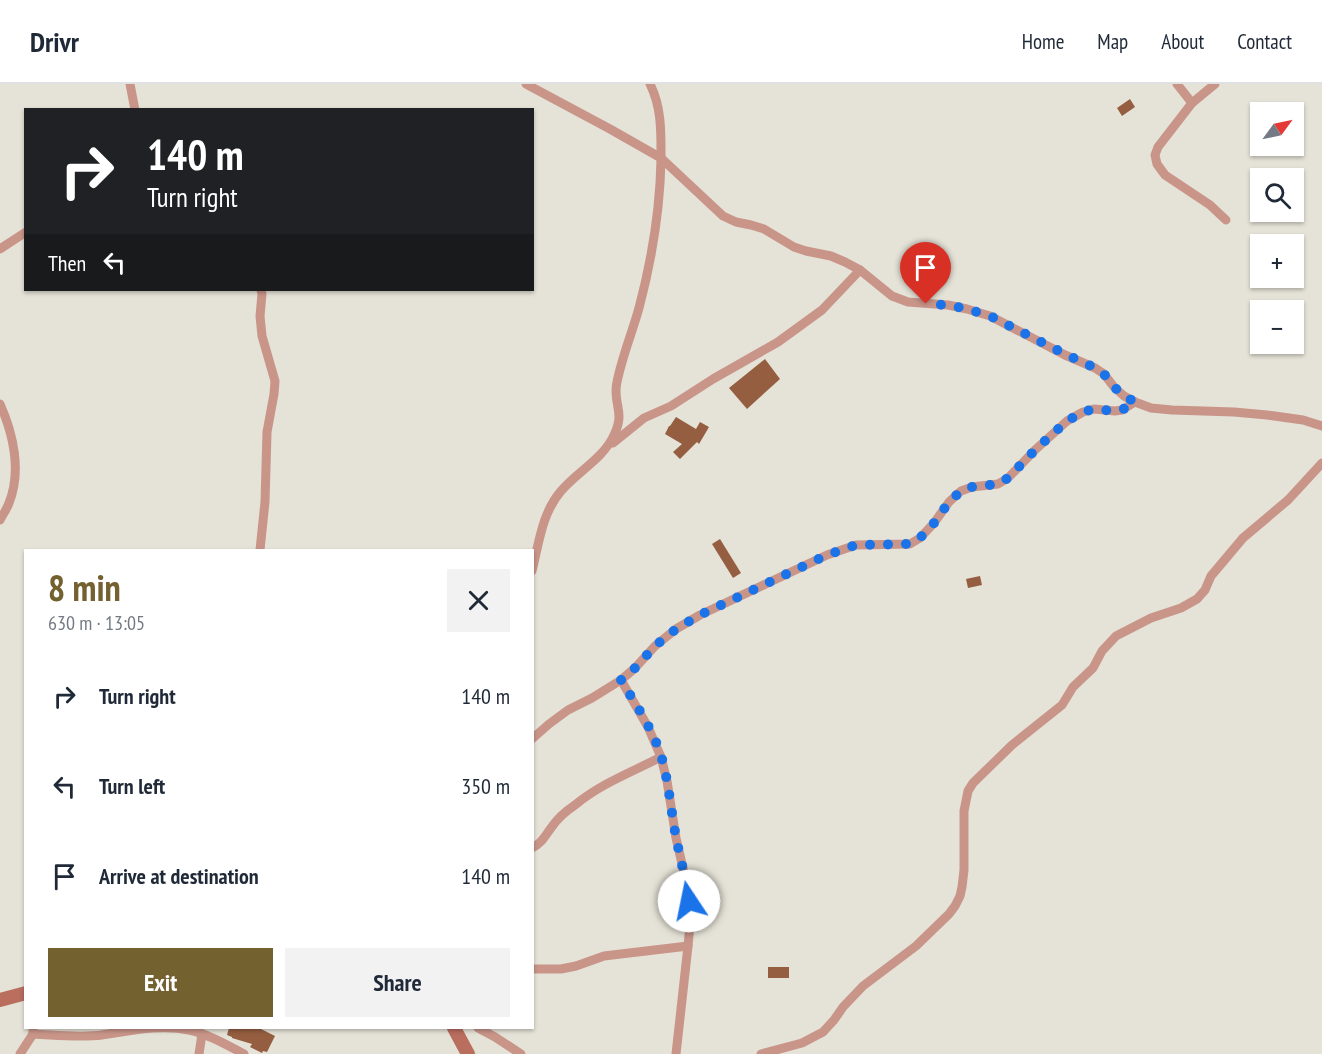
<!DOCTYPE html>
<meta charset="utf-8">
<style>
:root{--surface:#fff;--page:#f2f2f3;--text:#1f2937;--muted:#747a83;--line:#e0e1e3;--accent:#746130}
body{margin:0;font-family:"PT Sans Narrow",sans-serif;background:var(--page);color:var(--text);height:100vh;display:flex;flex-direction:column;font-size:22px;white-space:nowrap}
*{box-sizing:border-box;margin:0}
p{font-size:20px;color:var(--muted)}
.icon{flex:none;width:33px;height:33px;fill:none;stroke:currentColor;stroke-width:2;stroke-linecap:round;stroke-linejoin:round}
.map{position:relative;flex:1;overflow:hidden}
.details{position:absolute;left:24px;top:465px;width:510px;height:480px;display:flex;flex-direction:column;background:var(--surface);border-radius:0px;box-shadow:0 2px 4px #0004}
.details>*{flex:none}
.top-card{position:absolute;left:24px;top:24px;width:510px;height:183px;border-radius:0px;box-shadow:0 2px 4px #0004;background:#202124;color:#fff;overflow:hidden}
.needle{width:39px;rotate:57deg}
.fabs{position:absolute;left:1250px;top:18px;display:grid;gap:12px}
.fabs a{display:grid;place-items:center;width:54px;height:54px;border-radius:0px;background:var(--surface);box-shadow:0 2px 4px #0004;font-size:30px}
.pin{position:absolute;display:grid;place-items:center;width:51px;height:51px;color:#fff;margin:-62px -26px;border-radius:50% 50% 50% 0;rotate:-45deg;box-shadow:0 0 6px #0007}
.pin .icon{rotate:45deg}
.me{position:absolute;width:66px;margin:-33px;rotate:349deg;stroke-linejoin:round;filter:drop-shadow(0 0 4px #0008)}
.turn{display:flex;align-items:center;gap:21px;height:126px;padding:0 24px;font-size:27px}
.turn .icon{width:78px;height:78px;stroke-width:2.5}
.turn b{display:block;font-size:42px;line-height:51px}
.then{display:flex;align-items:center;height:57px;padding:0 24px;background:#0003;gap:12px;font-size:22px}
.round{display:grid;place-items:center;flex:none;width:63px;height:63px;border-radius:0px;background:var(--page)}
.summary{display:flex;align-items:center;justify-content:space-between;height:102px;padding:0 24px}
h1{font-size:36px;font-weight:800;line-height:45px;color:var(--accent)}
.primary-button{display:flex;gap:12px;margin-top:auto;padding:12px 24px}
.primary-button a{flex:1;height:69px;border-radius:0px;background:var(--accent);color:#fff;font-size:24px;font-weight:800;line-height:69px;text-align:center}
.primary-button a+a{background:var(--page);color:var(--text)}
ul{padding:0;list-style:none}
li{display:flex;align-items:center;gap:18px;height:90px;padding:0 24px}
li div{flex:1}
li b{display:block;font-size:22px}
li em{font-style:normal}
header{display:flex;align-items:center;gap:36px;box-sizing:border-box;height:84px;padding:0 30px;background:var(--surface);border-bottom:2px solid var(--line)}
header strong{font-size:28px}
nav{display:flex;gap:33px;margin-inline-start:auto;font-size:21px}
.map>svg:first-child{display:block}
.building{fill:#965e40}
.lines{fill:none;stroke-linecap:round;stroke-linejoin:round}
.street{stroke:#c99589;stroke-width:9}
.secondary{stroke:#b96e5e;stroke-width:14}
.route{stroke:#1a73e8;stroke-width:10;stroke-dasharray:0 18}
</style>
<header>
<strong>Drivr</strong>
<nav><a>Home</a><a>Map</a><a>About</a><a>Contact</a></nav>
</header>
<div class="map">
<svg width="1322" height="970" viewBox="0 0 1322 970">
<rect width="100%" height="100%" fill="#e5e2d7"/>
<g class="building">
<path d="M1130,15L1135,23L1122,32L1117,24Z"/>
<path d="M765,275L780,295L747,325L729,304Z"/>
<path d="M676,333L696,345L700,338L709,343L699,360L697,358L680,375L673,368L682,360L665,350L669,342H670Z"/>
<path d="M720,455L741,489L733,494L712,460Z"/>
<path d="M980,492L982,501L968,504L966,495Z"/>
<rect x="768" y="883" width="21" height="11"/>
<path d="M229,944H259L275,952L267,968L263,967L262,969L250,963L252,960L232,954V953L227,951Z"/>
</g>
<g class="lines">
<g class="street">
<path d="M130,0L135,26"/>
<path d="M526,0L610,45L661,74L723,132L736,138L751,141L764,145L794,163L806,167L831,172L845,178L860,186L892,212L908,218L948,221L967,225L990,232L1065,271L1095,284L1104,290L1114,303L1124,312L1135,318L1151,324L1172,326L1234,328L1267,331L1303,336L1322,342"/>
<path d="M1177,0L1192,19"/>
<path d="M1215,0L1192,19L1158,63L1155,71L1157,80L1165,91L1210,121L1226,136"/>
<path d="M0,165L26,148"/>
<path d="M0,320C13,349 22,387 9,419C7,425 3,430 0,436"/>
<path d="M613,359L644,334L671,322L713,295L778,258L822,226L860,186"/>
<path d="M260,466L265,418L267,348L274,310L275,297L262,252L260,232L262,210L261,206"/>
<path d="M532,487C539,459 542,429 561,407C578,387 603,375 614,351C626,327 612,320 617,298C622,273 632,249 639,224C652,175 660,126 661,76C661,49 662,24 650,0"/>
<path d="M621,596L648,643L661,673L667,697L676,754L686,797L689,817L690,840L688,862L676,970"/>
<path d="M532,655L549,640L568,626L592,614L621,596L635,584L655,562L676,545L700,531L827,471L856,461L910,460L920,454L934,439L949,418L961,407L972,403L998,400L1008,394L1035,366L1067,337L1083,328L1094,325L1115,327L1122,326L1135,318"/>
<path d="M532,764C542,759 545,752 551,744C557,735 566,727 575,721C600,700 632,688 661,673"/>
<path d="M532,885H561L576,882L604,872L688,862"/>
<path d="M478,944L495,953L521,970"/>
<path d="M33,950C56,951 80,954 102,951C130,947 161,940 189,946C208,950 227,961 244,970"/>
<path d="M20,970L33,950V944"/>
<path d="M199,970L202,950"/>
<path d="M761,970L802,959L823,948L834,936L843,923L863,902L916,862L949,830L955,822L960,812L962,803L964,786V727L968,707L973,699L1012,661L1062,621L1073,603L1093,584L1102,567L1116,552L1151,534L1181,524L1197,515L1205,506L1211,492L1243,454L1288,416L1322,379"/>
</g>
<g class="secondary">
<path d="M0,916L26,909"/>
<path d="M454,944L468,970"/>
</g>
</g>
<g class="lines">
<path class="route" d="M689,817C686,795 680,774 676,753C671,727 669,700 662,675C654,647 636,621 621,596L635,584L655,562L676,545L700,531L827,471L856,461L910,460L920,454L934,439L949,418L961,407L972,403L998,400L1008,394L1035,366L1067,337L1083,328L1094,325L1115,327L1122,326L1135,318L1124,312L1114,303L1104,290L1095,284L1065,270L990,232L967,225L948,221L926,220"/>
</g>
</svg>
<div class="fabs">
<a><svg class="needle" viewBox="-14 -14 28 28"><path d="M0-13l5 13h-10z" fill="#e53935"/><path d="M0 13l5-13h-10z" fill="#747a83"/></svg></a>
<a><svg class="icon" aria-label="search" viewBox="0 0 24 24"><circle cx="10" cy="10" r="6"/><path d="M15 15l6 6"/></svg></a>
<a>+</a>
<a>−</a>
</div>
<div class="pin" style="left:926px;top:220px;background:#d93025"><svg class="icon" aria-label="arrive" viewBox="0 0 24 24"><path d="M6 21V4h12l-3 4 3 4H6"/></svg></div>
<svg class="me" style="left:689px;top:817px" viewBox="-20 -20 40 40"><circle r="19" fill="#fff"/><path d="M0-13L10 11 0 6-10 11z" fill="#1a73e8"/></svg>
<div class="top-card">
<div class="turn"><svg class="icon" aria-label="right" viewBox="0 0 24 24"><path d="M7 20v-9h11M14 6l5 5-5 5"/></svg><div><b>140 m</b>Turn right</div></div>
<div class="then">Then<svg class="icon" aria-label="left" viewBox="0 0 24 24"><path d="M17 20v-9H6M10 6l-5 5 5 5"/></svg></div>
</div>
<section class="details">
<div class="summary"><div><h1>8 min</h1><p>630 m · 13:05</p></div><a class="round"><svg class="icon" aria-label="close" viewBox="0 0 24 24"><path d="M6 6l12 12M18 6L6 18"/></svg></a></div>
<ul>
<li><svg class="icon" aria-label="right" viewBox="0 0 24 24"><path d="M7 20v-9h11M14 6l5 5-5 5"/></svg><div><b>Turn right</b></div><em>140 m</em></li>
<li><svg class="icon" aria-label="left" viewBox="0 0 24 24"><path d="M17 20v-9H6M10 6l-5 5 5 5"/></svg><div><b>Turn left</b></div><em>350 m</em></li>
<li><svg class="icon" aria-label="arrive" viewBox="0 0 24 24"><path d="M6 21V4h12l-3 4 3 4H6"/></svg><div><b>Arrive at destination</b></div><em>140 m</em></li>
</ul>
<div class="primary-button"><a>Exit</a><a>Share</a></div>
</section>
</div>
